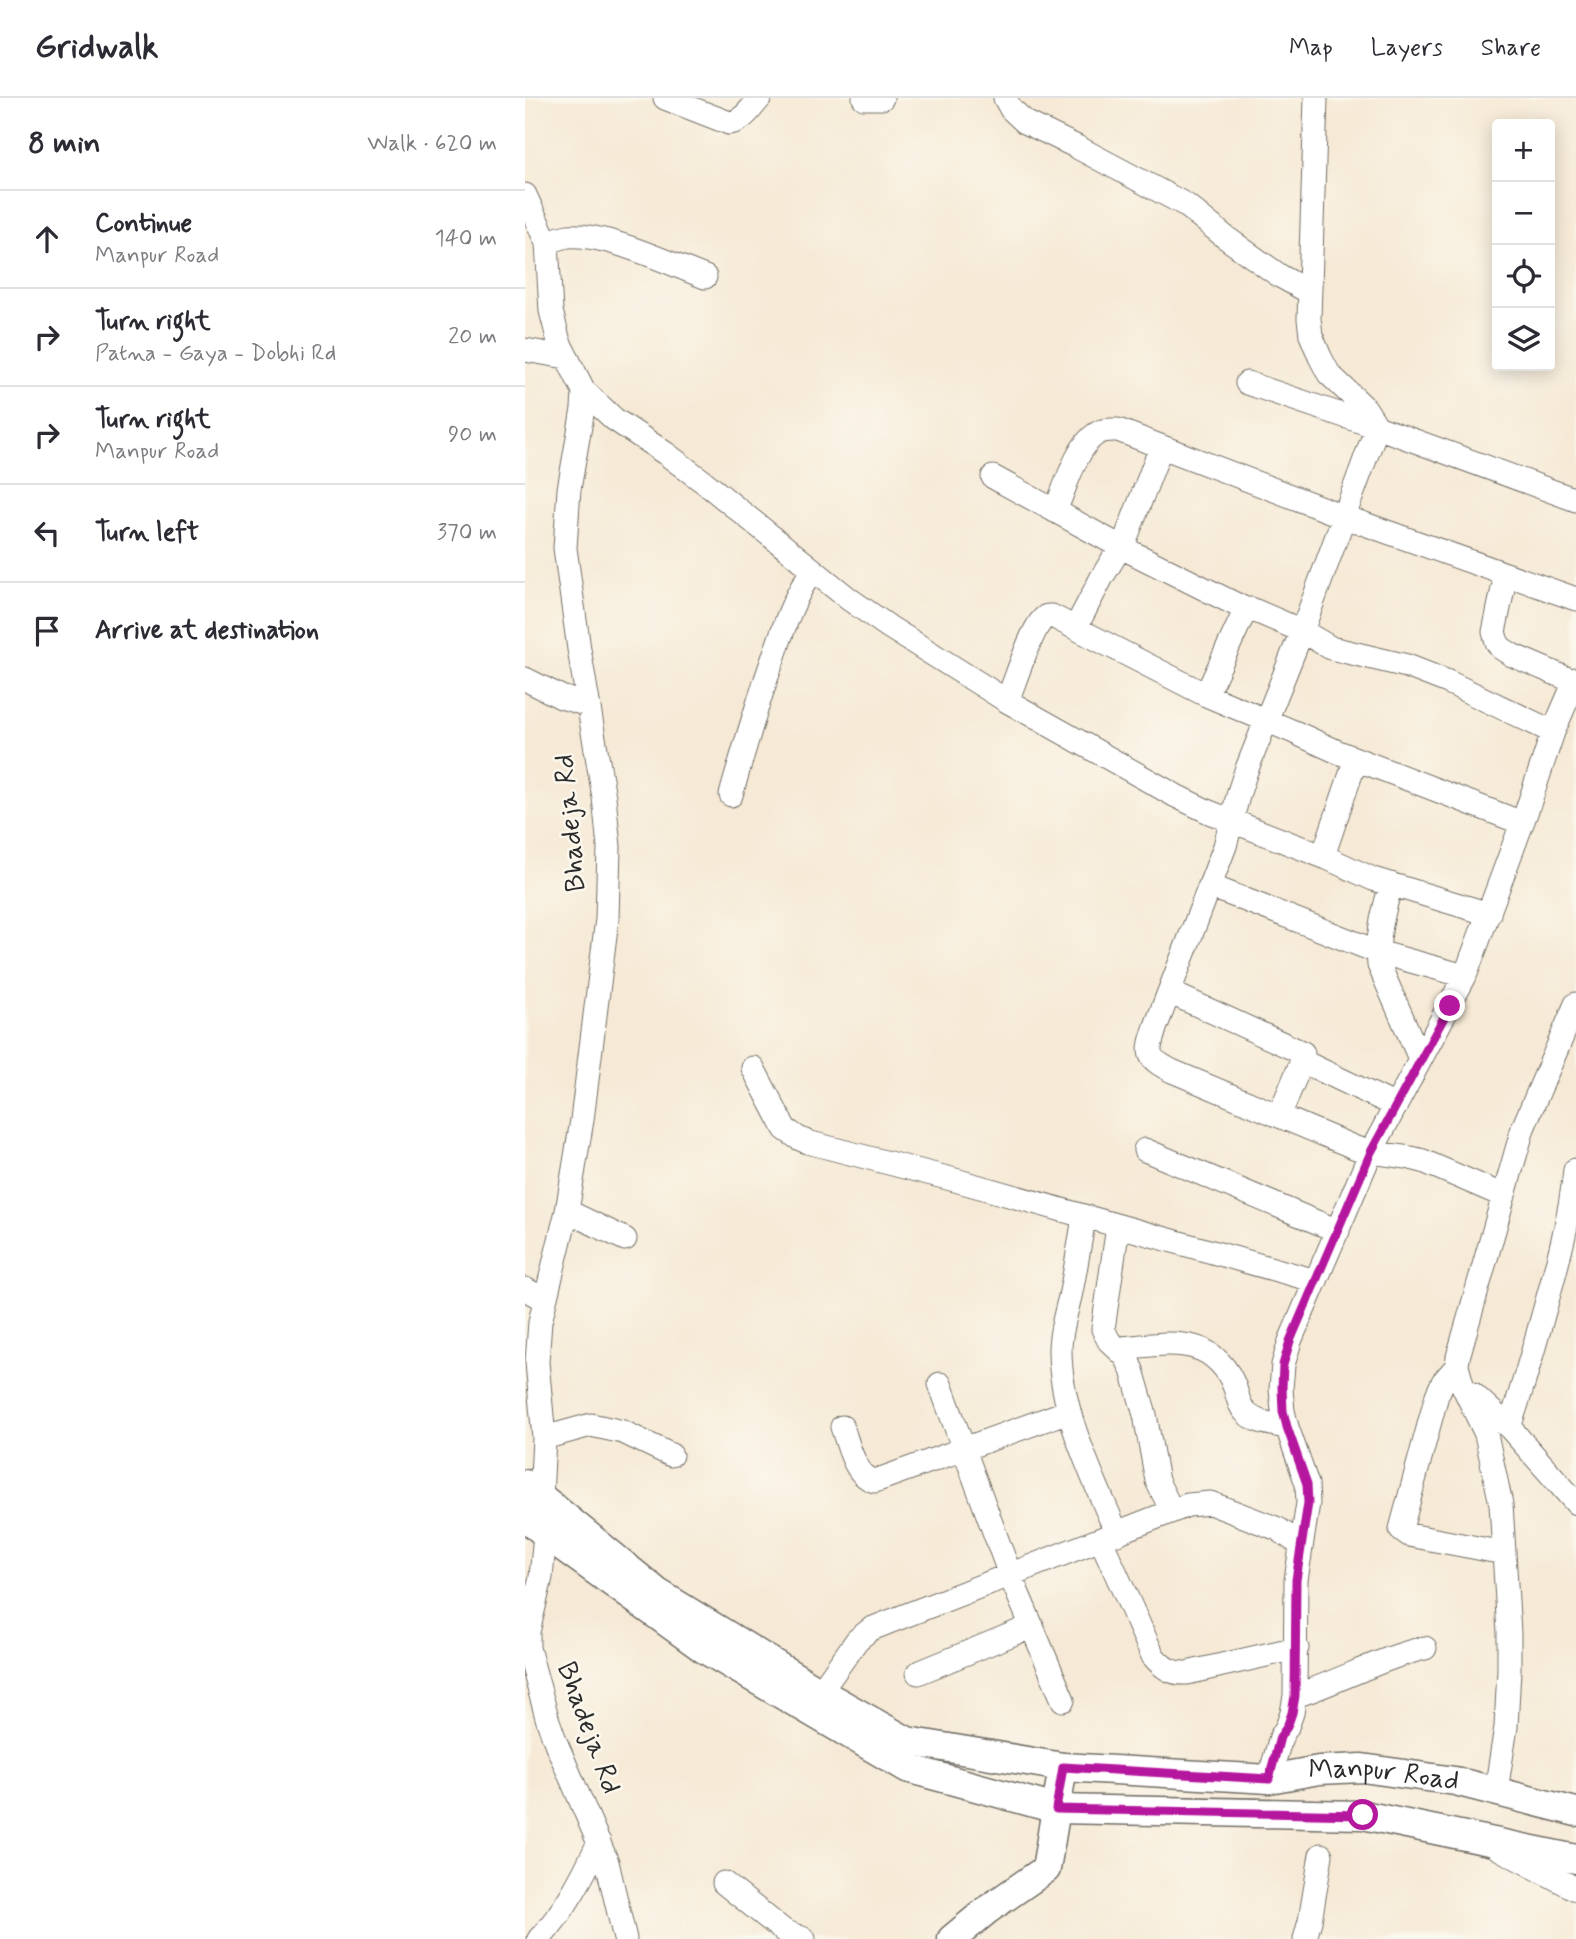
<!DOCTYPE html>
<html lang="en">
<head>
<meta charset="utf-8">
<style>
	body { margin:0; font-family:Mynerve,sans-serif; background:#f7f7f7; color:#2b2b33 }
	.controls { position:absolute; right:21px; top:21px; display:grid; overflow:hidden; border-radius:7px; box-shadow:0 4px 18px #0003 }
	.controls button { width:63px; height:63px; display:grid; place-items:center; padding:0; border:0; border-bottom:2px solid #e1e1e2; background:#fff; color:#2b2b33; font:35px sans-serif }
	.stop { position:absolute; width:21px; height:21px; margin:-16px; border:5px solid #b5179e; border-radius:50%; background:#fff }
	.stop.end { background:#b5179e; border-color:#fff; box-shadow:0 2px 7px #0008 }
	.list { margin:0; padding:0; list-style:none }
	h2 { display:flex; justify-content:space-between; align-items:center; height:91px; margin:0; padding:0 28px; font-size:30px }
	h2 small { font-size:23px; font-weight:400; color:#7c7c81 }
	.list li { display:grid; grid-template-columns:46px 1fr auto; gap:21px; align-items:center; box-sizing:border-box; height:98px; padding:0 28px; border-top:2px solid #e1e1e2 }
	.list b { display:block; font-size:26px; white-space:nowrap }
	.list p { margin:0; font-size:23px; white-space:nowrap; color:#7c7c81 }
	.list em { font-size:23px; font-style:normal; color:#7c7c81 }
	.icon { flex:none; width:38px; height:38px; fill:none; stroke:currentColor; stroke-width:2; stroke-linecap:round; stroke-linejoin:round }
	.map { position:relative; flex:none; width:1051px; height:1841px; overflow:hidden }
	header { display:flex; align-items:center; gap:42px; box-sizing:border-box; height:98px; padding:0 35px; background:#fff; border-bottom:2px solid #e1e1e2 }
	header strong { font-size:33px }
	nav { display:flex; gap:38px; margin-inline-start:auto; font-size:24px }
	main { display:flex }
	aside { flex:1; background:#fff }
	.map>svg:first-child { display:block }
	.lines { fill:none; stroke-linecap:round; stroke-linejoin:round }
	.minor-casing { stroke:#726e66; stroke-width:25 }
	.major-casing { stroke:#726e66; stroke-width:31 }
	.minor { stroke:#fff; stroke-width:23 }
	.major { stroke:#fff; stroke-width:28 }
	.route { stroke:#b5179e; stroke-width:9 }
	.labels { text-anchor:middle; dominant-baseline:central; stroke-width:5; stroke-linejoin:round; paint-order:stroke }
	.street-label { font-size:28px; fill:#2b2b2b; stroke:#fbf7ec }
</style>
</head>
<body>
<header>
<strong>Gridwalk</strong>
<nav><a>Map</a><a>Layers</a><a>Share</a></nav>
</header>
<main>
<aside>
<h2>8 min<small>Walk · 620 m</small></h2>
<ul class="list">
<li><svg class="icon" aria-label="ahead" viewBox="0 0 24 24"><path d="M12 20V5M6 11l6-6 6 6"/></svg><div><b>Continue</b><p>Manpur Road</p></div><em>140 m</em></li>
<li><svg class="icon" aria-label="right" viewBox="0 0 24 24"><path d="M7 20v-9h11M14 6l5 5-5 5"/></svg><div><b>Turn right</b><p>Patna - Gaya - Dobhi Rd</p></div><em>20 m</em></li>
<li><svg class="icon" aria-label="right" viewBox="0 0 24 24"><path d="M7 20v-9h11M14 6l5 5-5 5"/></svg><div><b>Turn right</b><p>Manpur Road</p></div><em>90 m</em></li>
<li><svg class="icon" aria-label="left" viewBox="0 0 24 24"><path d="M17 20v-9H6M10 6l-5 5 5 5"/></svg><div><b>Turn left</b></div><em>370 m</em></li>
<li><svg class="icon" aria-label="arrive" viewBox="0 0 24 24"><path d="M6 21V4h12l-3 4 3 4H6"/></svg><div><b>Arrive at destination</b></div></li>
</ul>
</aside>
<div class="map">
<svg width="1051" height="1841" viewBox="0 0 1051 1841">
	<rect width="100%" height="100%" fill="#fbf7ec"/>
	<filter id="ink" filterUnits="userSpaceOnUse"><feTurbulence type="fractalNoise" baseFrequency=".0143" numOctaves="2"/><feDisplacementMap in="SourceGraphic" scale="14" xChannelSelector="R" yChannelSelector="G"/><feConvolveMatrix kernelMatrix="1 2 1 2 8 2 1 2 1" color-interpolation-filters="sRGB"/></filter>
	<filter id="wash" filterUnits="userSpaceOnUse"><feTurbulence type="fractalNoise" baseFrequency=".00686" numOctaves="4" result="noise"/><feDisplacementMap in="SourceGraphic" scale="28" xChannelSelector="R" yChannelSelector="G"/><feGaussianBlur stdDeviation="1.57" result="paint"/><feColorMatrix in="noise" values="0 0 0 0 0 0 0 0 0 0 0 0 0 0 0 0 0 1.4 0 .05"/><feComposite in="paint" operator="in"/></filter>
	<g filter="url(#wash)">
		<rect width="100%" height="100%" fill="#f6e9d5"/>
	</g>
	<g filter="url(#ink)">
		<g class="lines">
			<g class="minor-casing">
				<path id="minor" d="M 140,0 L 204,25 C 218,24 226,10 235,0
					M 339,0 L 357,0
					M 480,0 L 486,11 L 500,24 L 552,49 L 661,107 L 700,139 L 755,178 L 784,194
					M 791,0 L 784,221 L 786,237 L 795,259 L 804,276 L 840,310 L 852,329 L 777,533 L 721,673 L 714,694 L 700,748 L 631,928 C 622,956 620,959 647,973 L 831,1050 L 846,1054 L 886,1060 L 898,1063 L 979,1098
					M 0,97 L 22,145 L 26,213 L 34,244 L 59,293 L 58,311 L 44,391 L 40,450 L 54,551 L 79,699 L 84,749 L 82,821 L 57,1022 L 42,1113 L 15,1224 L 12,1264 L 19,1340 L 16,1399
					M 22,145 C 29,142 36,139 43,138 C 81,135 143,165 180,179
					M 0,252 L 41,259
					M 722,285 L 852,329 L 1051,402
					M 59,293 L 89,321 L 140,355 L 179,384 L 324,501 L 364,529 L 482,603 L 651,698 L 684,714 L 802,760 L 848,781 L 964,816
					M 468,379 L 596,449 L 722,512
					M 530,413 C 540,391 551,349 571,336 C 578,331 586,332 593,332 L 820,419 L 1051,501
					M 981,476 L 969,534 L 972,544 L 976,550 L 987,557 L 1050,584
					M 551,529 L 577,479 L 601,440 L 636,349
					M 0,581 L 36,599 L 63,607
					M 681,597 L 719,515 L 722,512 L 726,511 L 777,533 L 806,550 L 882,568 L 923,584 L 1028,634
					M 482,603 C 490,584 505,535 517,522 C 522,517 521,518 527,518 L 681,597 L 769,634 L 813,654 L 997,725
					M 206,697 C 219,651 232,606 248,561 C 259,529 268,499 288,472
					M 798,758 L 831,661
					M 866,786 C 859,812 851,839 854,867 L 895,961
					M 685,788 L 853,854 L 940,878
					M 644,894 L 778,955 L 777,963 L 754,1018
					M 777,963 L 871,1008
					M 228,970 L 260,1031 L 273,1040 L 282,1044 L 430,1082 L 791,1183
					M 620,1052 L 813,1133
					M 42,1113 L 100,1141
					M 559,1119 C 555,1144 551,1169 546,1194 C 542,1213 535,1232 535,1252 C 535,1314 568,1378 592,1436
					M 593,1128 L 578,1231 L 584,1243 L 601,1259 L 607,1272 L 620,1317 L 632,1383 L 647,1413
					M 0,1191 L 20,1202
					M 593,1250 C 617,1249 645,1242 669,1249 C 689,1254 704,1272 710,1290 C 713,1299 714,1308 721,1315 C 731,1325 748,1326 762,1329
					M 932,1268 L 918,1284 L 912,1297 L 876,1431 L 884,1437 L 979,1455
					M 415,1286 L 485,1477 L 538,1602
					M 948,1296 L 984,1329 L 1051,1405
					M 317,1329 C 324,1347 329,1378 350,1383 L 544,1313
					M 984,1329 C 998,1290 1009,1250 1020,1210 C 1033,1164 1045,1119 1050,1072
					M 19,1340 L 66,1327 L 98,1334 L 146,1357
					M 20,1436 L 16,1479 L 3,1534 L 3,1550 L 23,1623 L 31,1645 L 82,1764 L 100,1841
					M 576,1442 L 628,1558 C 638,1570 647,1576 662,1575 L 772,1550
					M 393,1575 L 507,1528
					M 295,1594 L 332,1542 L 346,1531 L 663,1407 L 685,1405 L 753,1431 L 776,1447
					M 770,1598 C 814,1584 855,1560 900,1550
					M 744,1681 L 756,1639 L 762,1629 L 767,1615 L 770,1598 L 771,1482 L 783,1405 L 782,1386 L 762,1329 L 758,1313 L 756,1291 L 758,1267 L 765,1243 L 846,1054 L 940,878 L 1002,712 L 1028,634 L 1051,581
					M 971,1693 L 981,1629 L 984,1572 L 984,1535 L 976,1406 L 961,1336 L 937,1286 L 932,1268 L 933,1259 L 998,1030 L 1051,906
					M 973,1750 L 1051,1791
					M 199,1785 L 259,1833 L 279,1841
					M 14,1841 C 40,1813 58,1778 74,1744
					M 780,1841 L 785,1823 L 796,1757"/>
			</g>
			<g class="major-casing">
				<g id="major">
					<path id="s1" d="M 0,1386 L 133,1495 L 295,1594 L 382,1643 L 538,1669 L 744,1681 L 794,1672 L 837,1670 L 930,1683 L 1051,1714"/>
					<path d="M 0,1418 L 24,1439 L 179,1551 L 382,1670 L 531,1711 L 838,1717 L 1051,1761"/>
					<path d="M 427,1841 L 462,1812 L 521,1771 L 538,1669"/>
				</g>
			</g>
			<use href="#minor" class="minor"/>
			<use href="#major" class="major"/>
		</g>
	</g>
	<g class="lines" filter="url(#ink)">
		<path class="route" d="M 838,1717 L 531,1711 L 538,1669 L 744,1681 L 755,1639 L 762,1629 L 767,1615 L 770,1598 L 771,1482 L 783,1405 L 782,1386 L 762,1329 L 758,1313 L 757,1290 L 758,1267 L 765,1243 L 846,1054 L 925,908"/>
	</g>
	<g class="labels">
		<g class="street-label">
			<text transform="translate(46 725) rotate(-95)">Bhadeja Rd</text>
			<text transform="translate(63 1630) rotate(70)">Bhadeja Rd</text>
			<text stroke="none"><textPath href="#s1" startOffset="942">Manpur Road</textPath></text>
		</g>
	</g>
</svg>
<div class="controls">
<button>+</button>
<button>−</button>
<button><svg class="icon" aria-label="locate" viewBox="0 0 24 24"><circle cx="12" cy="12" r="6"/><path d="M12 2v4M12 18v4M2 12h4M18 12h4"/></svg></button>
<button><svg class="icon" aria-label="layers" viewBox="0 0 24 24"><path d="M12 4l9 5-9 5-9-5zM3 14l9 5 9-5"/></svg></button>
</div>
<div class="stop" style="left:838px;top:1717px"></div>
<div class="stop end" style="left:925px;top:908px"></div>
</div>
</main>
</body>
</html>
